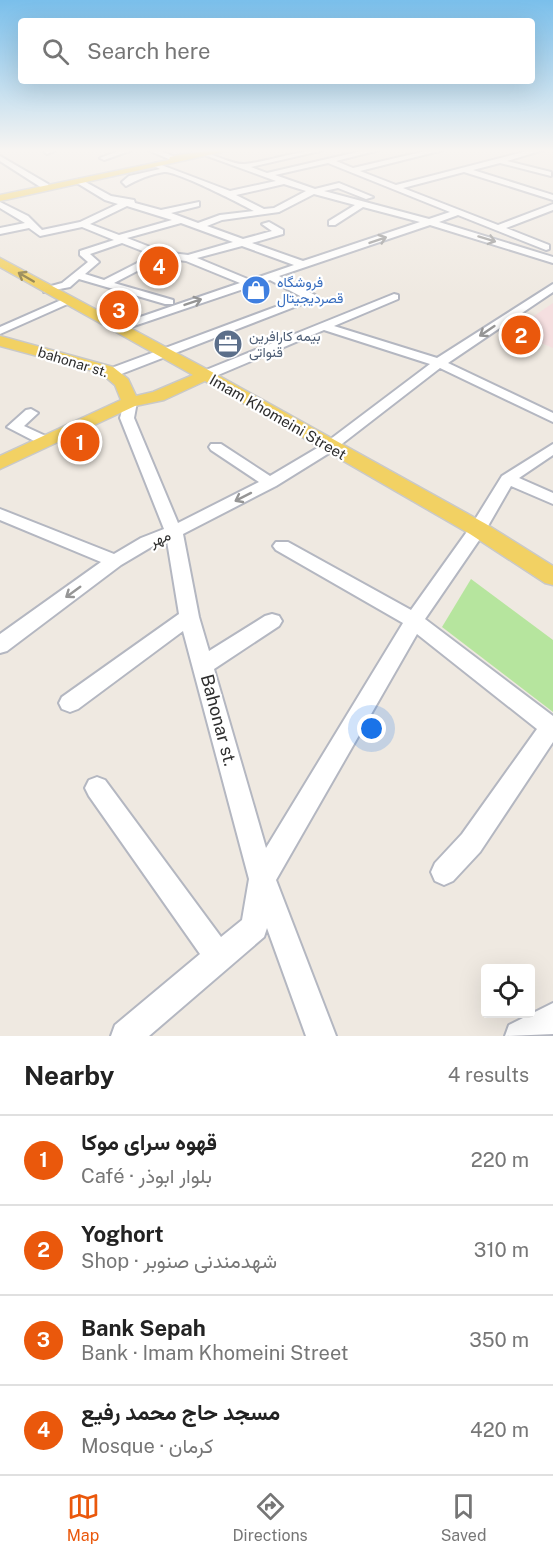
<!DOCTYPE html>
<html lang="en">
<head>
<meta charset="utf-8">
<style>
	body { margin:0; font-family:"Public Sans",Vazirmatn,sans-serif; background:#f6f6f6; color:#222 }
	.controls { position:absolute; right:18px; bottom:18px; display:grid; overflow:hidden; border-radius:6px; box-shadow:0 6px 24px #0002 }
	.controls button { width:54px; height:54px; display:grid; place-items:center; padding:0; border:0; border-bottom:2px solid #e0e0e0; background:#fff; color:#222; font:30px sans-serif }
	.you { position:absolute; left:372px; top:729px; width:21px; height:21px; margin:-15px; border:4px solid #fff; border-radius:50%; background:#1a73e8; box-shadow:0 0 0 9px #1a73e833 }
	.badge { display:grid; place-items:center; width:39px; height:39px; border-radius:50%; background:#ea580c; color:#fff; font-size:20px; font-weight:700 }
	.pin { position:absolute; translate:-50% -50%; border:3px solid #fff; box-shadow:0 2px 6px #0006 }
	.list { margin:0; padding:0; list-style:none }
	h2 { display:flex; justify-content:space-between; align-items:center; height:78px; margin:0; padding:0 24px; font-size:26px }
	h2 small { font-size:20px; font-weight:400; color:#767676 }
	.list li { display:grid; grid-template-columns:39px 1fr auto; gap:18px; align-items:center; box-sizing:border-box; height:90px; padding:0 24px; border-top:2px solid #e0e0e0 }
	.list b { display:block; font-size:22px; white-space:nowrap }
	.list p { margin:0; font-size:20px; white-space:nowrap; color:#767676 }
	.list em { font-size:20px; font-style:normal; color:#767676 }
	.icon { flex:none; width:33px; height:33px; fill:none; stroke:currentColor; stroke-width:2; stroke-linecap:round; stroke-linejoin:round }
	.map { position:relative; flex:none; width:553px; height:1036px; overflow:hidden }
	.search { position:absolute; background:#fff; box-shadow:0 6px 24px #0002; left:18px; right:18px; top:18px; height:66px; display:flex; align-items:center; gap:15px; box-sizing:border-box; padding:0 21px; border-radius:6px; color:#767676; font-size:22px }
	.sheet { height:438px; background:#fff }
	nav { display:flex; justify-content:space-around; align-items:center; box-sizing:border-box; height:84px; border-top:2px solid #e0e0e0; background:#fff; font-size:16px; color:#767676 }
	nav a { display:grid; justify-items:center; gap:3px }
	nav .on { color:#ea580c }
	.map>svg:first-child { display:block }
	.medical { fill:#f5dfe0 }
	.green { fill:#b6e59e }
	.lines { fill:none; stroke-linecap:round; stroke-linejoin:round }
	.minor-casing { stroke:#b4b7c1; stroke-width:4 }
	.major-casing { stroke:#c9c9c9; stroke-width:3 }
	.minor { fill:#fff; fill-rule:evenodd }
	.major { fill:#f2d163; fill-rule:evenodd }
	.oneway { stroke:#969696 }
	.oneway2 { stroke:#908048 }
	.labels { text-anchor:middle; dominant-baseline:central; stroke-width:4.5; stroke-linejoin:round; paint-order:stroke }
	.far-shop-label { font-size:14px; fill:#366cbe; stroke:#fff; text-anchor:start }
	.far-service-label { font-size:14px; fill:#4e5e75; stroke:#fff; text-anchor:start }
	.far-street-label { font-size:14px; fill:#2e2e2e; stroke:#fff }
	.street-label { font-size:15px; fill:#2e2e2e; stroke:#fff }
	.near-street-label { font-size:18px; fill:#2e2e2e; stroke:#fff }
</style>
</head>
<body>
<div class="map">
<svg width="553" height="1036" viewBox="0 0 553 1036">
	<rect width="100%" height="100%" fill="#efe9e1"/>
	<path class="medical" d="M 553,303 L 553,348 L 512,331 Z"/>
	<path class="green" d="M 471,579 L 553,640 L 553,712 L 442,627 Z"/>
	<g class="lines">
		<g class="minor-casing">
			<path id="minor" d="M 45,150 L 56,150 L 47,154 L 44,152 Z
				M 121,150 L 132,150 L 104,160 L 100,158 Z
				M 148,150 L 158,150 L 178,158 L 171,160 Z
				M 191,150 C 209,150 229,165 245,164 C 272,161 297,150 324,150 L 251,167 L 267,173 L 366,150 L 379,150 L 336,161 L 353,168 L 430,150 L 443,150 L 360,171 L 396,185 L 531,150 L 543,150 L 507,161 L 551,172 L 551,176 L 500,163 L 473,170 L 553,195 L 553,200 L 464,172 L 403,188 L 498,225 L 553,204 L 553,210 L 506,228 L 549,245 L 549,249 L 546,250 L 458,215 L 439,222 L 553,257 L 553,263 L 430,225 L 279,276 L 315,295 L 315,299 L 116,376 L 106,376 L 105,373 L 106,370 L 302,297 L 270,280 L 122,330 L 114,330 L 114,326 L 240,283 L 186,261 L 162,258 L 114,283 L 173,300 L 173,304 L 165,304 L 79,279 L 70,287 L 44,292 L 44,288 L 62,283 L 88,262 L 80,255 L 80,251 L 114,240 L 82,227 L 40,236 L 29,228 L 0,234 L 0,228 L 25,223 L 0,208 L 0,202 L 28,216 L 42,230 L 80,222 L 118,204 L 105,200 L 77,183 L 76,181 L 80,179 L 111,196 L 134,200 L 135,203 L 161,210 L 199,202 L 199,206 L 171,213 L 198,223 L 220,215 L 254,211 C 239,203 177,171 164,172 C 150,174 137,180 126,186 L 122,182 L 129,176 L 160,169 L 152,165 L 156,163 L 230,191 L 276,181 ZM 328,163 L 450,212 L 429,219 L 324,191 L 338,188 L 366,199 L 373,197 L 339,183 L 315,189 L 275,175 ZM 284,184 L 306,191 L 274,208 L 264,209 L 236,195 ZM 314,194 L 355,205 L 329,221 L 329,225 L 335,225 L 363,207 L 420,222 L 303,261 L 252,243 L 283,234 L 283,230 L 269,222 L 262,224 L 272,231 L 243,239 L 207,226 L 222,220 L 279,212 ZM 127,206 L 172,220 L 119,235 L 90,224 ZM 181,223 L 233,242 L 188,255 L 163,252 L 127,238 ZM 122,243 L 153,255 L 104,280 L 85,274 L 99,262 L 90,254 ZM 242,246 L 294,265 L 250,280 L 197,258 Z
				M 0,156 L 48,184 L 49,186 L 42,188 L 0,161 Z
				M 553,284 L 553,292 L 448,363 L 553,413 L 553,422 L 440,368 L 334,450 L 276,486 L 183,534 L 199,617 L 209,651 L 265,616 L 272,614 L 279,616 L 282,621 L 279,626 L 214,669 L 266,848 L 403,623 L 276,550 L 273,546 L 276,542 L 288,542 L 411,610 L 471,526 L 502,476 L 553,444 L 553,455 L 519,478 L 553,493 L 553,504 L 511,486 L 484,533 L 425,619 L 553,716 L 553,742 L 480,852 L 453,881 L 444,885 L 435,881 L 431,872 L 435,863 L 462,834 L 537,729 L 417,634 L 276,880 L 336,1036 L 306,1036 L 267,928 L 264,937 L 149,1036 L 111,1036 L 115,1025 L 200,954 L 89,796 L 85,788 L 89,780 L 97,777 L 105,780 L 221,937 L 242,920 L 249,879 L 183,631 L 78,709 L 70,712 L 62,709 L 59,703 L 62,697 L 179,614 L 167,541 L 153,546 L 121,565 L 7,651 L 0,653 L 0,634 L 101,562 L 0,520 L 0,509 L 114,554 L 141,538 L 164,529 L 120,418 L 125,399 L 130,398 L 137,402 L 134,418 L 178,523 L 259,482 L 211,450 L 209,447 L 211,444 L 221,444 L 270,476 L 324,444 L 430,364 L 324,330 L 211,378 L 201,378 L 200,375 L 201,372 L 394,294 L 398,295 L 398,299 L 334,326 L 437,358 Z
				M 68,297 L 73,300 L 72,302 L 0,334 L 0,327 Z
				M 31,409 L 38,413 L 24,426 L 50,438 L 52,441 L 50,444 L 40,444 L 7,427 L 26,410 Z
				M 553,1003 L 553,1034 L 505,1036 L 509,1025 Z"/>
		</g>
		<g class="major-casing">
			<path id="major" d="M 213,150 L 231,150 L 0,201 L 0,195 L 169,160 L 170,157 C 185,153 199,153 213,150 Z
				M 0,258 L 212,372 L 486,524 L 553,566 L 553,585 L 545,583 L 470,534 L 205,381 L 164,400 L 135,406 L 0,469 L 0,456 L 121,400 L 115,385 L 101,373 L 0,346 L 0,336 L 113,367 L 128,379 L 136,396 L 153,392 L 193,375 L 0,267 Z"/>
		</g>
		<use href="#minor" class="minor"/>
		<use href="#major" class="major"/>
	</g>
	<defs><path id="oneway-shaft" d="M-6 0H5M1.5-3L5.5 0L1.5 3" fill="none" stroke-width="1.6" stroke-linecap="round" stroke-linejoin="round" transform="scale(1.5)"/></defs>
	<g class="oneway">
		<use href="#oneway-shaft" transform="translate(487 239) rotate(17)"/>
		<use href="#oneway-shaft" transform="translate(378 240) rotate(-19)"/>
		<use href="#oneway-shaft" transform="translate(193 302) rotate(-19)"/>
		<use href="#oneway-shaft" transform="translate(487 331) rotate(146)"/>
		<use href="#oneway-shaft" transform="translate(243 497) rotate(153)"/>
		<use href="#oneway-shaft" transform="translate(73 592) rotate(144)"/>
	</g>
	<use class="oneway2" href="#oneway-shaft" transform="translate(26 277) rotate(-150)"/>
	<linearGradient id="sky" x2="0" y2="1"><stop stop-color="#7abfeb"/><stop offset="0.51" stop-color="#f8f5f2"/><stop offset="1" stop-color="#f8f5f2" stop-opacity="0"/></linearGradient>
	<rect width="553" height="295" fill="url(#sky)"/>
	<defs>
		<g id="shop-disc" transform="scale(1.5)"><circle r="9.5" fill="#3f7fe0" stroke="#fff"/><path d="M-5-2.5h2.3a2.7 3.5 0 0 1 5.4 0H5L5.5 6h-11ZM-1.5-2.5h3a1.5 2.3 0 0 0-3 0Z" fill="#fff"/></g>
		<g id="office-disc" transform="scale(1.5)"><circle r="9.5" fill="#5c6f8a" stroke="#fff"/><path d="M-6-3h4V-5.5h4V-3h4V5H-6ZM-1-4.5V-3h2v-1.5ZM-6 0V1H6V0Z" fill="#fff"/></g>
	</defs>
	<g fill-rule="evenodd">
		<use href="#shop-disc" x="256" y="290"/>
		<use href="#office-disc" x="228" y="344"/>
	</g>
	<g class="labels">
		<g class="far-shop-label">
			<text x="277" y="282">فروشگاه<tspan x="277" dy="16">قصردیجیتال</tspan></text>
		</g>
		<g class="far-service-label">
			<text x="249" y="336">بیمه کارافرین<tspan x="249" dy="16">قنواتی</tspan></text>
		</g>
		<g class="far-street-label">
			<text transform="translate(73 362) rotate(17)">bahonar st.</text>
		</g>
		<g class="street-label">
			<text transform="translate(278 417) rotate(30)">Imam Khomeini Street</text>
			<text transform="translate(160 538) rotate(-23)">مهر</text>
		</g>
		<g class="near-street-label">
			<text transform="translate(219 720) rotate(75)">Bahonar st.</text>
		</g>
	</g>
</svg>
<div class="controls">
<button><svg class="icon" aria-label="locate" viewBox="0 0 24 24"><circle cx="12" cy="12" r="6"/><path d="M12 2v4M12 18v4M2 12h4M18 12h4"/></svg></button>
</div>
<div class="you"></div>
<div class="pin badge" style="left:80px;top:442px">1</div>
<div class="pin badge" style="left:521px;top:335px">2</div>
<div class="pin badge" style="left:119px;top:310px">3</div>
<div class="pin badge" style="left:159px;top:266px">4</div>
<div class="search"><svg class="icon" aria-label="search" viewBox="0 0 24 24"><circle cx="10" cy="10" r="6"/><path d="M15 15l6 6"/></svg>Search here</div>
</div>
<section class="sheet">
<h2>Nearby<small>4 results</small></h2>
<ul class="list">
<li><span class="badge">1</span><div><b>قهوه سرای موکا</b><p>Café · بلوار ابوذر</p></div><em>220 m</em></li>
<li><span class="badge">2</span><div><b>Yoghort</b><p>Shop · شهدمندنی صنوبر</p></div><em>310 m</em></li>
<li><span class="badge">3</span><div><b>Bank Sepah</b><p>Bank · Imam Khomeini Street</p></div><em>350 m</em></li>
<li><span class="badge">4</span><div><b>مسجد حاج محمد رفیع</b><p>Mosque · کرمان</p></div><em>420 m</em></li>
</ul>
</section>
<nav>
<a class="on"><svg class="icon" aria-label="map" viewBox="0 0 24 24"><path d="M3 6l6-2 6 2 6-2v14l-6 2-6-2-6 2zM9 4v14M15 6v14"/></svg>Map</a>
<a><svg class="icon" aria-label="directions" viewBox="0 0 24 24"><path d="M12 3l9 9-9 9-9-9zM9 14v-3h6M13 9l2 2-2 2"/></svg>Directions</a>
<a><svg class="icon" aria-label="saved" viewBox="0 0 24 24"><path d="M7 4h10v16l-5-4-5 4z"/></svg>Saved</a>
</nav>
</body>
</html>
